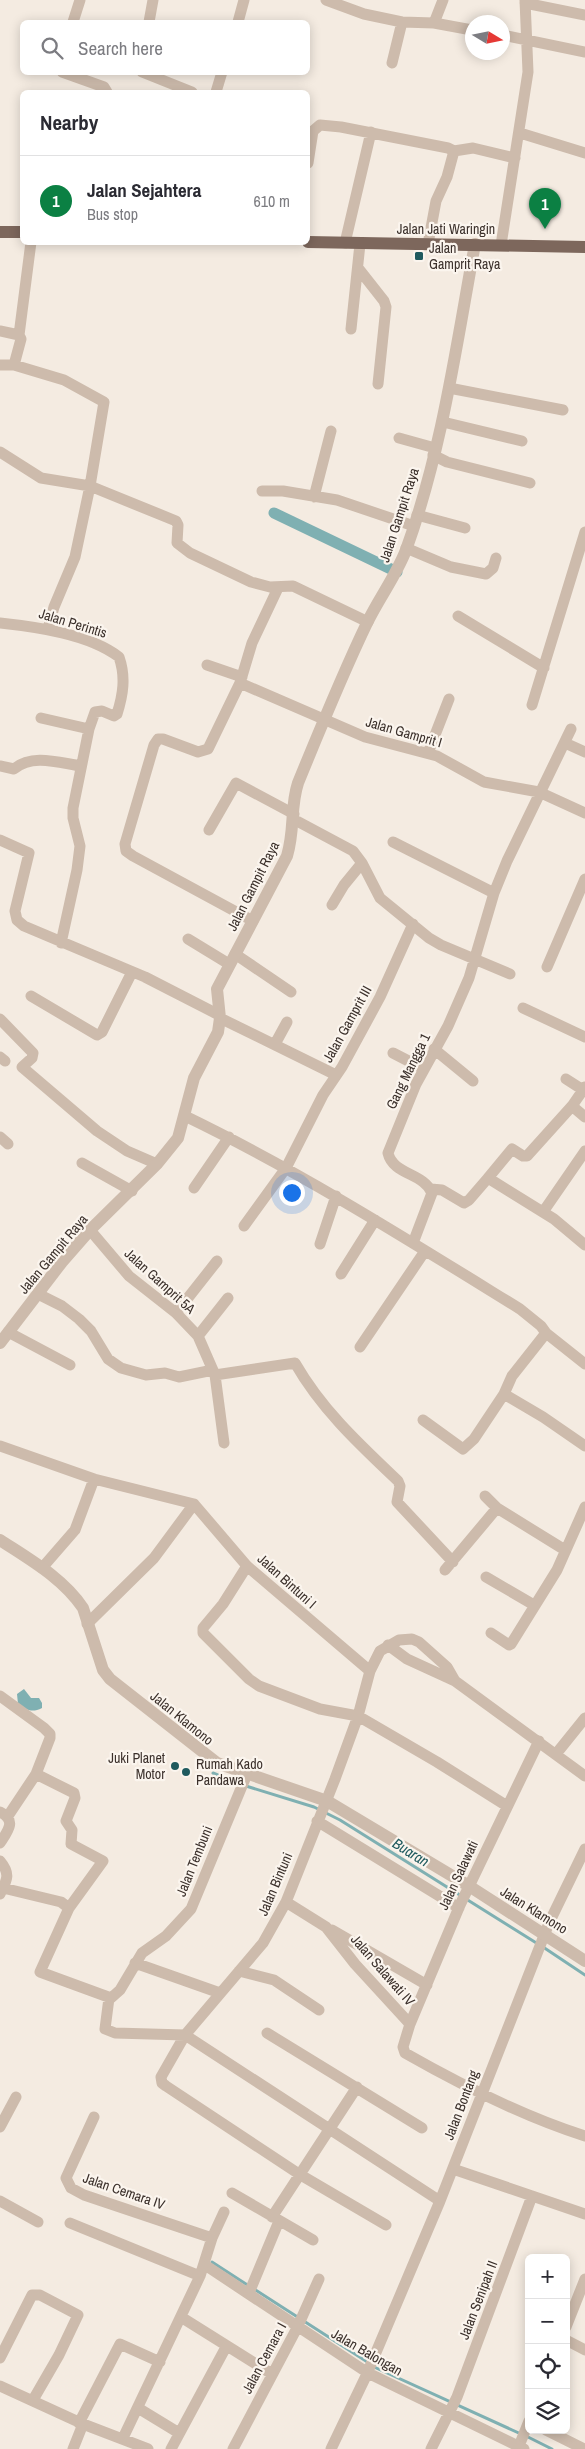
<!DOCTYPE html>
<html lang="en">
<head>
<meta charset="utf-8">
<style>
	body { margin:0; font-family:"Archivo Narrow",sans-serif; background:#f7f7f7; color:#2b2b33 }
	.controls { position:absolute; right:15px; bottom:15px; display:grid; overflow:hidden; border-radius:8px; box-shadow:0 2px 12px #0003 }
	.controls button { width:45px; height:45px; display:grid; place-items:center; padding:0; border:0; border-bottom:1px solid #e1e1e2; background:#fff; color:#2b2b33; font:25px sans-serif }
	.compass { position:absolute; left:465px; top:15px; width:45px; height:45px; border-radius:50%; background:#fff; box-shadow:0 2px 12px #0003; rotate:100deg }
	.you { position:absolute; left:291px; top:1192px; width:18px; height:18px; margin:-12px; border:4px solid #fff; border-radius:50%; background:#1a73e8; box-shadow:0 0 0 8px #1a73e833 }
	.badge { display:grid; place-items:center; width:32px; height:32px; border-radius:50%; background:#0b8043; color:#fff; font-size:16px; font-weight:700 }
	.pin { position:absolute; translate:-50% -41px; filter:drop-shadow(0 1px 2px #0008) }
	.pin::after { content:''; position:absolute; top:26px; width:18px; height:15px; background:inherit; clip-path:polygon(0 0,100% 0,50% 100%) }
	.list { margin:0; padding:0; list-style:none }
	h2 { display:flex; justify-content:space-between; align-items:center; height:65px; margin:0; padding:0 20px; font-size:21px }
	h2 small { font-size:16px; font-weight:400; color:#7c7c81 }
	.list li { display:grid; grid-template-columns:32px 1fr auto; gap:15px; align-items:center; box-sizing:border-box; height:90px; padding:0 20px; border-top:1px solid #e1e1e2 }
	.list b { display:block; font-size:19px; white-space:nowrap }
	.list p { margin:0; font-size:16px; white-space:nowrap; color:#7c7c81 }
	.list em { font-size:16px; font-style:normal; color:#7c7c81 }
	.icon { flex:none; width:28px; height:28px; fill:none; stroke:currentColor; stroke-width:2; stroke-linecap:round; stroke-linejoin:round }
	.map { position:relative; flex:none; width:585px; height:2449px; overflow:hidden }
	.search { position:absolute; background:#fff; box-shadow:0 2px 12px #0003; left:20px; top:20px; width:290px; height:55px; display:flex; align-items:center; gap:12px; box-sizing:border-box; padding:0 18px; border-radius:8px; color:#7c7c81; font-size:19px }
	.panel { position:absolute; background:#fff; box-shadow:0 2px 12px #0003; left:20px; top:90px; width:290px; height:155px; border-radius:8px }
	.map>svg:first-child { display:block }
	.water { fill:#7fb0b2 }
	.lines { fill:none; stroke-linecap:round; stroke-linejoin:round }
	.stream { stroke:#7fb0b2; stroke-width:3 }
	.canal { stroke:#7fb0b2; stroke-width:11 }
	.minor { stroke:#cdbbac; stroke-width:11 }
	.tertiary { stroke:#cdbbac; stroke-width:12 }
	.primary { stroke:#7d675c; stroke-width:12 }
	.poi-dot { fill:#1f5a5e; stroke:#fbf5ee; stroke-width:2 }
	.labels { text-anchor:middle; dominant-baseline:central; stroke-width:4.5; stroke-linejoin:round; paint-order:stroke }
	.street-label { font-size:14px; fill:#3b302b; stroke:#fbf5ee }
	.poi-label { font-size:14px; fill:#3b302b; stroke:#fbf5ee; text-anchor:start }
	.water-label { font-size:15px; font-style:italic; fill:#1f5a5e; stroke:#fbf5ee }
</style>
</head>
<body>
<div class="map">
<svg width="585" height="2449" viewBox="0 0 585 2449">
	<rect width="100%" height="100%" fill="#f4ebe1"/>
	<path class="water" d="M 24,1689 L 31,1698 L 39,1698 L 42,1703 L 42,1708 C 32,1713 26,1710 18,1704 L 17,1694 Z"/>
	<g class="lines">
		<path class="stream" d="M 213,1773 L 240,1784
			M 246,1786 L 314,1807 L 340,1820 L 538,1944
			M 543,1947 L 585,1975
			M 212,2262 L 249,2286
			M 254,2289 L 369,2363
			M 374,2367 L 521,2434
			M 526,2436 L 552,2449"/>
		<path class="canal" d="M 274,513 L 397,572"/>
		<path class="minor" d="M 326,0 L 364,14 L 402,22 L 434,23 L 472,30
			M 525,3 L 585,15
			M 73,22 L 80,0
			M 149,22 L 153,0
			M 238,22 L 244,0
			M 434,23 L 443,0
			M 502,35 L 585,52
			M 392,63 L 402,22
			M 62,72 L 104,87 L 107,92
			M 142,72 L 192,92
			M 216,92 L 222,72
			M 520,133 L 585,153
			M 308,163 L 313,131 L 320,125 L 341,127 L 448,148 L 454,151 L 473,148 L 515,158
			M 345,243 L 371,132
			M 428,244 L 436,201 L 447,177 L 454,151
			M 501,245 L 528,72 L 525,0
			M 358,268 L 384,301 L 386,307 L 378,384
			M 351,329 L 360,244
			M 0,331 L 19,335 L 31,242
			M 19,335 L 21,339 L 14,365 L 64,380 L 104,402 L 90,486 L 176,521 L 178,525 L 177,543 L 190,553 L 251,582 L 270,587 L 293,586 L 368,622
			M 0,365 L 14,365
			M 449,388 L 563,410
			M 443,422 L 522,441
			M 399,438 L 435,448
			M 0,452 L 41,478 L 90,486 L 75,557 L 54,607 L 48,629
			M 433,455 L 447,462 L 530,483
			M 262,491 L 283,491 L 337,500 L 414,526
			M 314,497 L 331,431
			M 417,515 L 465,528
			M 406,548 L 451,567 L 486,574 L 493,568 L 496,558
			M 458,616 L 544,668
			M 0,623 C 37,627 89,634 119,657 C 126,677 123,695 117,714 L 114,716 L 102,711 L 95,712 L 89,729 L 73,808 L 73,818 L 80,846 L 77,870 L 61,943
			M 207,665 L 242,677
			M 240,683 L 365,737 L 437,756 L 484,782 L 539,792 L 585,813
			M 532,705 L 585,532
			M 41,718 L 89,729
			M 565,743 L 585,752
			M 428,753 L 449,699
			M 0,766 L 14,769 C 32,753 60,763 81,766
			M 295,820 L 353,851 L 362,863 L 380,898 L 429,938 L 441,945 L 510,974
			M 209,830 L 236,783 L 294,814
			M 0,840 L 29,853 L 15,911 L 17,920 L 24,926 L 145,977 L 219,1015
			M 393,842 L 494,893
			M 332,905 L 344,885 L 362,863
			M 253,921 L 133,856 L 126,851 L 125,844 L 154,745 L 158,739 L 163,739 L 198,752 L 208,749 L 240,683 L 252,643 L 278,588
			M 188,939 L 229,964
			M 235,954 L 291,992
			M 547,967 L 585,879
			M 31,996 L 97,1035 L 102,1032 L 132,972
			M 523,1008 L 585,1037
			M 220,1018 L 336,1075
			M 0,1019 L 33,1053 L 32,1058 L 22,1067 L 97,1131 L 127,1151 L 157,1164
			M 275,1044 L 287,1022
			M 434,1049 L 473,1081
			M 393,1053 L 424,1069
			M 0,1057 L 5,1061
			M 566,1079 L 583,1090 L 585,1087
			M 572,1106 L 585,1117
			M 185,1116 C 301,1172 410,1241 520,1309 L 541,1326 L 546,1333 L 512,1376 L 504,1394 L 543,1417 L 585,1446
			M 0,1137 L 8,1144
			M 82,1163 L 132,1191
			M 488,1178 L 512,1149 L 523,1156 L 527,1156 L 572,1106 L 583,1090
			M 194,1188 L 229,1137
			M 431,1189 L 442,1190 L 464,1203 L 469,1200 L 488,1178 L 554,1219 L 585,1245
			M 543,1212 L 585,1151
			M 244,1226 L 286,1168 L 323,1095 L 342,1067 L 380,997 L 413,924
			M 90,1230 L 129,1276 L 176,1313 L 198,1336 L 215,1375 L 224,1443
			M 413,1243 L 432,1193 C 424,1173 393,1175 388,1153 L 416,1084 L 448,1026 L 469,978 L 494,893 L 507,861 L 571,729
			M 320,1244 L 336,1196
			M 341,1274 L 375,1220
			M 38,1294 L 62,1306 L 79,1319 L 91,1331 L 108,1359 L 121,1368 L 146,1375 L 165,1373 L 179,1377 L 213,1370
			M 176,1313 L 217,1261
			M 8,1332 L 70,1365
			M 546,1333 L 585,1364
			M 198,1336 L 228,1298
			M 360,1347 L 425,1251
			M 215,1375 L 295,1363 C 322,1410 359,1444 398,1481 L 400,1486 L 397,1502 L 453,1562
			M 423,1420 L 463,1449 L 474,1439 L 504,1394
			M 0,1446 L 94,1479 L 194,1504
			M 485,1496 L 497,1508
			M 194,1504 L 247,1566 L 370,1671
			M 247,1566 L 223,1604 L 203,1628 L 203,1633 L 249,1679 L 259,1686 L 320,1709 L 358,1716 L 437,1762 L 507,1806
			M 42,1568 L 75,1530 L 94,1479
			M 445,1570 L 497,1508 L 565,1550
			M 486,1577 L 534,1605
			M 87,1624 L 154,1558 L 194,1504
			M 491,1633 L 509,1645 L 511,1644 L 557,1570 L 585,1507
			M 388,1645 L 407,1659 L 455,1681
			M 0,1696 L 44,1728 L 50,1734 L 50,1738 L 36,1774 L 8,1816
			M 556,1754 L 585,1718
			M 36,1774 L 74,1793 L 75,1798 L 66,1821 L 72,1830 L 71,1844 L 103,1861 L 69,1908 L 40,1972 L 111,1998 L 120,1990 L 142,1953 L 166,1936 L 191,1909 L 247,1774
			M 0,1812 C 17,1820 8,1831 0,1843
			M 317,1821 L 459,1908
			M 0,1861 C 11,1874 7,1880 0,1894
			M 3,1888 L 61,1902 L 69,1908
			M 286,1902 L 326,1927 L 355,1964 L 410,2024 L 403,2047 L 405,2053 C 463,2086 522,2116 585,2136
			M 332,1930 L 427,1985
			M 135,1963 L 220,1993
			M 239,1971 L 274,1980 L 319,2010
			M 109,1998 L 105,2029 L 115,2033 L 185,2035 L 440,2201
			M 410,2024 L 460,1905 L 539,1741
			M 267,2033 L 422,2128
			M 94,2117 L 66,2178 L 71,2188 L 84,2195 L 212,2238
			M 0,2127 L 16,2097
			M 453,2169 L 585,2214
			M 232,2193 L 313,2240
			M 0,2201 L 38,2222
			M 272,2217 L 357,2087
			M 70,2223 L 200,2276
			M 386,2225 L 299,2174 L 166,2086 L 162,2083 L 161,2077 L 185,2035 L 263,1943 L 286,1902 L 335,1779 L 358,1716 L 370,1671 L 380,1651 L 399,1640 L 412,1639 L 419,1642 L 447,1667 L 455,1681 L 585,1776
			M 205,2265 L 368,2373 L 524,2449
			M 249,2293 L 279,2221
			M 181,2317 L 272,2374
			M 566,2327 L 585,2279
			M 566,2340 L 585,2350
			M 0,2358 L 32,2295 L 40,2295 L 78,2315 L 59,2355 L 33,2400
			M 0,2386 L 83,2424 L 148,2449
			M 138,2408 L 179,2433
			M 79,2423 L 120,2344 L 160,2362
			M 546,2430 L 584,2449
			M 123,2438 L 200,2276 L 212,2238 L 224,2212
			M 519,2446 L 529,2421
			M 73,2449 L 83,2424
			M 171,2449 L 226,2347
			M 233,2449 L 298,2326 L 319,2279
			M 331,2449 L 366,2376 L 440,2201 L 549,1923 L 585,1849
			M 431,2449 L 457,2397 L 532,2196"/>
		<path class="tertiary" d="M 0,1343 L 62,1262 L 90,1230 L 157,1164 L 178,1138 L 194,1078 L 218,1032 L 220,1018 L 217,989 L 287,856 C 295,830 290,807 298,783 C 320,729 342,675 367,623 C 379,598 396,576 406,550 C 442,451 456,347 475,244
			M 0,1540 C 29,1559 63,1578 83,1608 L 103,1670 L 110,1679 L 217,1763 L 327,1801 L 469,1886 L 585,1961"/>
		<path class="primary" d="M 0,232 L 22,232
			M 308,242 L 585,247"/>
	</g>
	<g class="poi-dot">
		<rect x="414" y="251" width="10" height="10" rx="2.5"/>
		<circle cx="175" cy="1766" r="5"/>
		<circle cx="186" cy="1772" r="5"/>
	</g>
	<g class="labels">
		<g class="street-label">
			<text x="446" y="229">Jalan Jati Waringin</text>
			<text transform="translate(399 515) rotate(-72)">Jalan Gampit Raya</text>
			<text transform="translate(73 623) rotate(17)">Jalan Perintis</text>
			<text transform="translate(404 732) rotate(16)">Jalan Gamprit I</text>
			<text transform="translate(253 886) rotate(-63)">Jalan Gampit Raya</text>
			<text transform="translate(347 1024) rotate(-61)">Jalan Gamprit III</text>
			<text transform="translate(408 1071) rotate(-64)">Gang Mangga 1</text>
			<text transform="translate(53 1254) rotate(-50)">Jalan Gampit Raya</text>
			<text transform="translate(160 1281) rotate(42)">Jalan Gamprit 5A</text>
			<text transform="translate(287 1581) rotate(42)">Jalan Bintuni I</text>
			<text transform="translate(182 1718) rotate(39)">Jalan Klamono</text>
			<text transform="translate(194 1861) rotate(-68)">Jalan Tembuni</text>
			<text transform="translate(458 1875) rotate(-65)">Jalan Salawati</text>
			<text transform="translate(275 1884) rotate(-67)">Jalan Bintuni</text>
			<text transform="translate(534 1910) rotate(32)">Jalan Klamono</text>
			<text transform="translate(383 1970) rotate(49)">Jalan Salawati IV</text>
			<text transform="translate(461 2105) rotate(-69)">Jalan Bontang</text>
			<text transform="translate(124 2191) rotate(19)">Jalan Cemara IV</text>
			<text transform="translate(478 2300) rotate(-69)">Jalan Senipah II</text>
			<text transform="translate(367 2352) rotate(30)">Jalan Balongan</text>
			<text transform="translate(264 2358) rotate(-62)">Jalan Cemara I</text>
		</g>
		<g class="poi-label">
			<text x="429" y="248">Jalan<tspan x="429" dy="16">Gamprit Raya</tspan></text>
			<text x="165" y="1758" text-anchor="end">Juki Planet<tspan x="165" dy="16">Motor</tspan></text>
			<text x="196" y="1764">Rumah Kado<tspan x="196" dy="16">Pandawa</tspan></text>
		</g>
		<g class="water-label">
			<text transform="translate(411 1852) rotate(32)">Buaran</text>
		</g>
	</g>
</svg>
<div class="controls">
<button>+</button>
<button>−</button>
<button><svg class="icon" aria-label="locate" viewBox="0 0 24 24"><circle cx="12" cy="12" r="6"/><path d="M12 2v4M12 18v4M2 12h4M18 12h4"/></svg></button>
<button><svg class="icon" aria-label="layers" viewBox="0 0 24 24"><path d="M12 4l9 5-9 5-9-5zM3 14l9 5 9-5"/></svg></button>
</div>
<svg class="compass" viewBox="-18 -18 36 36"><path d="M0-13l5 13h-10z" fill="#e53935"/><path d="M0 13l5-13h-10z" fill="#7c7c81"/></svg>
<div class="you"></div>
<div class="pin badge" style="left:545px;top:229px">1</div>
<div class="search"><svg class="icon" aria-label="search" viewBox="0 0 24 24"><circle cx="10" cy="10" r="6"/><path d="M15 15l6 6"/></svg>Search here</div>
<section class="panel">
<h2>Nearby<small></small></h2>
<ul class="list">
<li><span class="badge">1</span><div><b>Jalan Sejahtera</b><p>Bus stop</p></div><em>610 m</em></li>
</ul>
</section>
</div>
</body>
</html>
